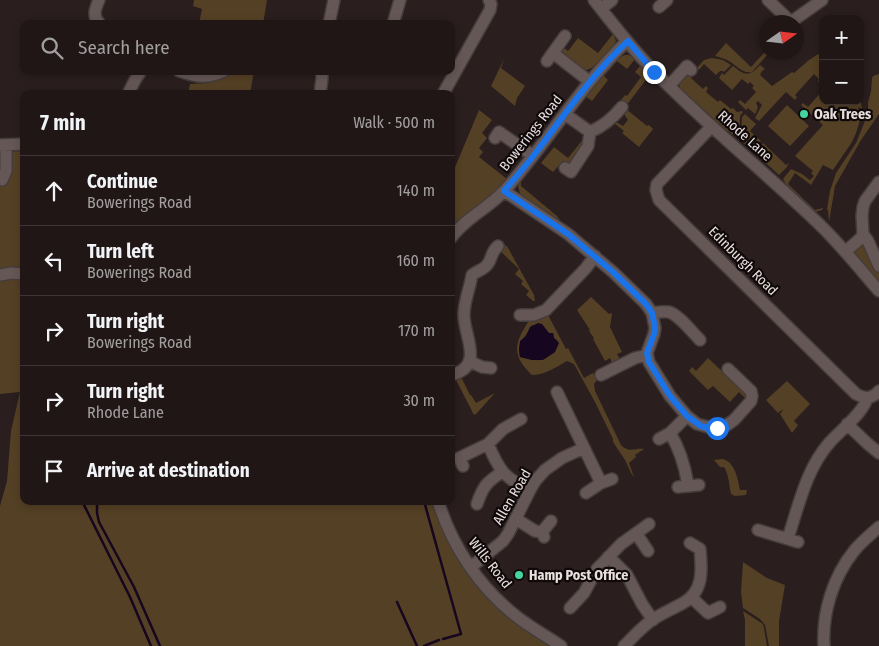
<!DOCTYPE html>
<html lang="en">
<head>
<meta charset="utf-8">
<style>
	body { margin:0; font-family:"Fira Sans Condensed",sans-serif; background:#281f1f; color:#f1f3f6 }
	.controls { position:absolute; right:15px; top:15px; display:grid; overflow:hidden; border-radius:10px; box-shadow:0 2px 8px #0003 }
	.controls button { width:45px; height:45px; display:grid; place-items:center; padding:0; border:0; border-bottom:1px solid #3d3535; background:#201616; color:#f1f3f6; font:25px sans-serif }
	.compass { position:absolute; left:759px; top:15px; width:45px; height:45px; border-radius:50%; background:#201616; box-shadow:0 2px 8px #0003; rotate:76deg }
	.stop { position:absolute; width:15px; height:15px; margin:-11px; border:4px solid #1a73e8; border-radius:50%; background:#fff }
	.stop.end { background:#1a73e8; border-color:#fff; box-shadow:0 1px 5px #0008 }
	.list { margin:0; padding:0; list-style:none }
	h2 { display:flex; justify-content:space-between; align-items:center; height:65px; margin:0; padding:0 20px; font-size:21px }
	h2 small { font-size:16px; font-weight:400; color:#a29fa1 }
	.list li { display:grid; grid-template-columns:32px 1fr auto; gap:15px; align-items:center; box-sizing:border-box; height:70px; padding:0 20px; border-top:1px solid #3d3535 }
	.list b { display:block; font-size:19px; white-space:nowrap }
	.list p { margin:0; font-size:16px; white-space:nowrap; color:#a29fa1 }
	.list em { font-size:16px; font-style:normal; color:#a29fa1 }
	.icon { flex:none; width:28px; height:28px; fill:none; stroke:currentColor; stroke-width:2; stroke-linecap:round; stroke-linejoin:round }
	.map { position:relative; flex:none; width:879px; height:646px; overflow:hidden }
	.search { position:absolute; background:#201616; box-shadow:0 2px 8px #0003; left:20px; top:20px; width:435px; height:55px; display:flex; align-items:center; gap:12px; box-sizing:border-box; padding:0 18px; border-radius:10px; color:#a29fa1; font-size:19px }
	.panel { position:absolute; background:#201616; box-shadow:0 2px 8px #0003; left:20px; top:90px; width:435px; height:415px; border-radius:10px }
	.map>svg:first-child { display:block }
	.green { fill:#544024; fill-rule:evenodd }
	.water { fill:#17061f }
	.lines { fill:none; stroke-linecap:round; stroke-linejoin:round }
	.stream { stroke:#17061f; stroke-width:2.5 }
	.minor-casing { stroke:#453c3c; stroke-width:14 }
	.minor { stroke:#665757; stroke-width:11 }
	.route { stroke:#1a73e8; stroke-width:6 }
	.poi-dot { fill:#43d4a0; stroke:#0f090a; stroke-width:2 }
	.labels { text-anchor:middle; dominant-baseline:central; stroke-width:4.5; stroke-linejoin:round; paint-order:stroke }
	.poi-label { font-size:14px; font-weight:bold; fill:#e8dfdf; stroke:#0f090a; text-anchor:start }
	.street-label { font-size:14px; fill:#e8dfdf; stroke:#0f090a }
</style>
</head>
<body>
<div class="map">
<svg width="879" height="646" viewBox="0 0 879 646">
	<rect width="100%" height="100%" fill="#2a1e1e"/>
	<path class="green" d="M 194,0 L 267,0 L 263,24 L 199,24 L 202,9 L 193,6 Z
		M 613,34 L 616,41 L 614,46 L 593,67 L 587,70 L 582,69 L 561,53 L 561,50 L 563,47 L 568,51 L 578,38 L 598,53 Z
		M 726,43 L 751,67 L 764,53 L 767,55 L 752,72 C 741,74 736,64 727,60 C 723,58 719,57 715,56 Z
		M 823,51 L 823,88 L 820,86 L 821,84 L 818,81 L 819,79 L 814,74 L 795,95 L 797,97 L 795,100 L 786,92 L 759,121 L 755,118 L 762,105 L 758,101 L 756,103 C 759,108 757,110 755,114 L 748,108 L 746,110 L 738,102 L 740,100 L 745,104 L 756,92 L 752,88 L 754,86 L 750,82 L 748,84 L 742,79 L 732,90 L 719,78 L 722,73 L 724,75 L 733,66 C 745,76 749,77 760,65 L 765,69 L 761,72 L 761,73 L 760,75 L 772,86 L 792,72 L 794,73 L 809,60 Z
		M 625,55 L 629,55 L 635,59 L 627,69 L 617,61 L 604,76 L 608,80 L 592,101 L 585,96 C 594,86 613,58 625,55 Z
		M 712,58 L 723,60 L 731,65 L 724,72 L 723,71 L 720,71 L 716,75 L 704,64 L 699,70 L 697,68 L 704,60 Z
		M 504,59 L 501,68 L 525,86 L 517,98 L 515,106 L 491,86 Z
		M 640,66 L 648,74 L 648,77 L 626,106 L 620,101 L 625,95 L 627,96 L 641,77 L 635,72 Z
		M 236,71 L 254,71 L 250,94 L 188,94 L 190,84 L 208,83 L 223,78 Z
		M 695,74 L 691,78 L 703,89 L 706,86 L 708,88 L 706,92 L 718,102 L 720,100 L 731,109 L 733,108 L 737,112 L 742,111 L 743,112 L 740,116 L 739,139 L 725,129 L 680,88 C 677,79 687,75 695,74 Z
		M 879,74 L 879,114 L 861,140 L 835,186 L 829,222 L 828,210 L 827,209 L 830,191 L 836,173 L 856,143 L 865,121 L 868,111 L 868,103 L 871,91 L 872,78 L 873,76 Z
		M 823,90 L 823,101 L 860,101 L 860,99 L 862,109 L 859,107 L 858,108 L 862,114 L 856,133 L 852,142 L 833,170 L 823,165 L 811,185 L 795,173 L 788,184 L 815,210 L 823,208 L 822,210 L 815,212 L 787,186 L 783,179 L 791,169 L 802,174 L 810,180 L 814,176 L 811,173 L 813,171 L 795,156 L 823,125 L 801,105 L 803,103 L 808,107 Z
		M 787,105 L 809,126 L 790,146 L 768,126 Z
		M 626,109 L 647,126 L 649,125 L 653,129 L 639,147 L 622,133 L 624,131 L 614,123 L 618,123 L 623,126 L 628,120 L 624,114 Z
		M 479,110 L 492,120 L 482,133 L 487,138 L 479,148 L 483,152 L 479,157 L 507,179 L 495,191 L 481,203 L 481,205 L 451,233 L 451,177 Z
		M 745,114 L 756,124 L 750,131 L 761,141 L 752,151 L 741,140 L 742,117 Z
		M 584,138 L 583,144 L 571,163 L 568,164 L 563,161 L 553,172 L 541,163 L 554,147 L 568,158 Z
		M 763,143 L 786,165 L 789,163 L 787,167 L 779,175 L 755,153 Z
		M 17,151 L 24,152 L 24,501 L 435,501 L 459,557 L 555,646 L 0,646 L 0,506 L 7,481 L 11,431 L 20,392 L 0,394 L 0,153 Z
		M 521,179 L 521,186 L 557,216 L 561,222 L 560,224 L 523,199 C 519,192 517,187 519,180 Z
		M 862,242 L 879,270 L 879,282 L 877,282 L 855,254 L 855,248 Z
		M 504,245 L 507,246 L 534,295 L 535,301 L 533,301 L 526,295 L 529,291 L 521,284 L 523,281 L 515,274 L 519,269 L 498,249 Z
		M 591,297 L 609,314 L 611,313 L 612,314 L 610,327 L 622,352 L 617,354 L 620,359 L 612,363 L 610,358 L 605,361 L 593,339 L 594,338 L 589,331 L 590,330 L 577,310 Z
		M 548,315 L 566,349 L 568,348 L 584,378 L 593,373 L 597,380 L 594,384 L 595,391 L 621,445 C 628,453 635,448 644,449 L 635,455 L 636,457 L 629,463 L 634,477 L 644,491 L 631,473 L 625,460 L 613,442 L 613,439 L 595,402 L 574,364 L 567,361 C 557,367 544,375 532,375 C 522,366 513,354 519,339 C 521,333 525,327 528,322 L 538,320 ZM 532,325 L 549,333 L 553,333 L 554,338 L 558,341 L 555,352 C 539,363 538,361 520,357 C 518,347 520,344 525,336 C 528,333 529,329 532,325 Z
		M 708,358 L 726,375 L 732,378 L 748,392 L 747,400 L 739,392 L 730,402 L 713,386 L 708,390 L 689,371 L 692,367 L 696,371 Z
		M 461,377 L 470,395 L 471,395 L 476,403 L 495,393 L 476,414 L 474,415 L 456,380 Z
		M 787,381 L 810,404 L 794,421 L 798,425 L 792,433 L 780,414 L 783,410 L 782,410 L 778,413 L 766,400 Z
		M 722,459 C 735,461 738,480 740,490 L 747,490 L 746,495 L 735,496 L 731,494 C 729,485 729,475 724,467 L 720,467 L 714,460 Z
		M 743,562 L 767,578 L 785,585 L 779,621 L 779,646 L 769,646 L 765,625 L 760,619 L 743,608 L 741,592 Z
		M 743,611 L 763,624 L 764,628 L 767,646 L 745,646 L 745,620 Z"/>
	<path class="water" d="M 538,323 L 542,324 L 549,333 L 553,333 L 554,338 L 559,343 L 555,352 L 543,360 L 532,360 L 520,357 L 519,349 L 520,341 L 526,336 L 530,327 Z"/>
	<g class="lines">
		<path class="stream" d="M 82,501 L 130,597 L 151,646
			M 97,501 L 97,513 L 99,522 L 134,587 L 160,646
			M 424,501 L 461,634 L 443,639
			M 397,602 L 417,646
			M 424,646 L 439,640"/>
		<g class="minor-casing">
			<path id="minor" d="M 99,0 C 95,9 92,17 100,24
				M 594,0 C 613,24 632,49 653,70 C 705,124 764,171 818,223 C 840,244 859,268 879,291
				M 768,0 L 791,22
				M 659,7 L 667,0
				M 601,9 L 612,0
				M 791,22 L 822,0
				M 329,24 L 334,0
				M 393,24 L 400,0
				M 553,53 L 589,81
				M 547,61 L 565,36
				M 179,71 C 197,77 207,79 224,71
				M 669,86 L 687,66 L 691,70
				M 128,94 L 135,80 L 141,71
				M 320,94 L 322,79 L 322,71
				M 443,94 L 490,10 L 491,4 L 489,0
				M 712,126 L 657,184 L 656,190 L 659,200 L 856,394 C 865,399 872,399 879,391
				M 590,132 C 604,126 613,118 622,107
				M 495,138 L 499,132 L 533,156
				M 0,145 L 24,144
				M 565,168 L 571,172 L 588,146 L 590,132 L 565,114
				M 2,180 L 6,171 L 6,145
				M 879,182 L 865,201 L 863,207 L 862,216 L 863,234 L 868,241 L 879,266
				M 504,191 L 568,234 L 613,272 L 646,304 L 652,313 L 655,328 L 654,334 L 647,353 L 649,362 L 670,396 L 687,416 L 697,424 L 712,428 L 727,425 L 734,420 L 751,401 L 752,396 L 751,391 L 728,369
				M 451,238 C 465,218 489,208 505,190 C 548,142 580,86 627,41
				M 845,252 L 861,238 L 863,234
				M 0,275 L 11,273 L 24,274
				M 652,313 C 658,312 663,311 669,312 C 679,315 692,332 700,340
				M 520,315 L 534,315 L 546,310 L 586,268 L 595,256
				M 469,361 L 482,367 L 491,368
				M 451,375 C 486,366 463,335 464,314 C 464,301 470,288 472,275 C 477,271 483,270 487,265 C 493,258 490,253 498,246
				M 601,375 L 635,358 L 647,355
				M 557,392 L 601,483
				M 847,424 L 868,444 L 879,453
				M 670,433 C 680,449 685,467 688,485
				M 659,439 L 670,433 L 687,416
				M 488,444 C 499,470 504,478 530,490
				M 463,466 L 459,458 L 488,444 L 503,429 L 521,419
				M 678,487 L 699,485
				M 586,493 L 601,483 L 612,479
				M 438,501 C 452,546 479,587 516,616 C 530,627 546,636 561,646
				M 477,504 C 483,486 487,482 502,472
				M 516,519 L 535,531 L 542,532
				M 758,530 L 798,542
				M 636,533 L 648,551
				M 544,537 L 542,532 L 551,521
				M 788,538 C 799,505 806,469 830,442 C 840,431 865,411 867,398
				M 608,557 L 615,563 L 627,575 L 642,604 L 653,620
				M 471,567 L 503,541 L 508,534 L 530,490 L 536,480 L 545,470 L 562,458 L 584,448
				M 691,597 L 708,613 L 720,607
				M 570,608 L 584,593 L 597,569 L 601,565 L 621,544 L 649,524
				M 624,646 C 633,637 642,627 652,620 C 662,613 673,609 683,603 C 704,592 702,569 700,549 L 690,543
				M 824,646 C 822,613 833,577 854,551 C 861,542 870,535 879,527"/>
		</g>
		<use href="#minor" class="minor"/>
	</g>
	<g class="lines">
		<path class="route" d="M 654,72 L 628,41 C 591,75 564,116 534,155 C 525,167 514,179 504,191 L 568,234 L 613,272 L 646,304 L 652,313 L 655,328 L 654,334 L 647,353 L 649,362 L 670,396 L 687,416 L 701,426 L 708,428 L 717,428"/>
	</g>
	<g class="poi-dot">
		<circle cx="804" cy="114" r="5"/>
		<circle cx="519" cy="575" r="5"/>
	</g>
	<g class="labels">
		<g class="poi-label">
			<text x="814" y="114">Oak Trees</text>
			<text x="529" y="575">Hamp Post Office</text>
		</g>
		<g class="street-label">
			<text transform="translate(531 133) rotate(-52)">Bowerings Road</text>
			<text transform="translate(745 136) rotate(42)">Rhode Lane</text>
			<text transform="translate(743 261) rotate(45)">Edinburgh Road</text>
			<text transform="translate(512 497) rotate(-60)">Allen Road</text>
			<text transform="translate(490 563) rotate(52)">Wills Road</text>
		</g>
	</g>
</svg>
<div class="controls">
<button>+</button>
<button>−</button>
</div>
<svg class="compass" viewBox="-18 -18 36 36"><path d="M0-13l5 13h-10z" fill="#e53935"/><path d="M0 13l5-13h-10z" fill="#a29fa1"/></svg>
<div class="stop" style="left:717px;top:428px"></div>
<div class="stop end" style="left:654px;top:72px"></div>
<div class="search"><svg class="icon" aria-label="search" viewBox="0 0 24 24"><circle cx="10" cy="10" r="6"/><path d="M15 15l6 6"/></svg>Search here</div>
<section class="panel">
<h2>7 min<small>Walk · 500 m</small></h2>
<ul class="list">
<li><svg class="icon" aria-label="ahead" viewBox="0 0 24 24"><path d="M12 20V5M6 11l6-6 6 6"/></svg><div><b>Continue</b><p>Bowerings Road</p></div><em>140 m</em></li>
<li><svg class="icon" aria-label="left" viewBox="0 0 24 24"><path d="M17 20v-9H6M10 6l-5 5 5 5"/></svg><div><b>Turn left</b><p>Bowerings Road</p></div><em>160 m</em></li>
<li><svg class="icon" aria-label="right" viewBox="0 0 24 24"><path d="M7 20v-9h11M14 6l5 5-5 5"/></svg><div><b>Turn right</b><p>Bowerings Road</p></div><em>170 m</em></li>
<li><svg class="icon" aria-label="right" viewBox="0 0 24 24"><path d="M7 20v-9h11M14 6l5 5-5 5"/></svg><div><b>Turn right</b><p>Rhode Lane</p></div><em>30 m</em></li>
<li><svg class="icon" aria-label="arrive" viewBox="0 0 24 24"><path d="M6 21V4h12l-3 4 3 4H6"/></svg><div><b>Arrive at destination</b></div></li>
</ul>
</section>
</div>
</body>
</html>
